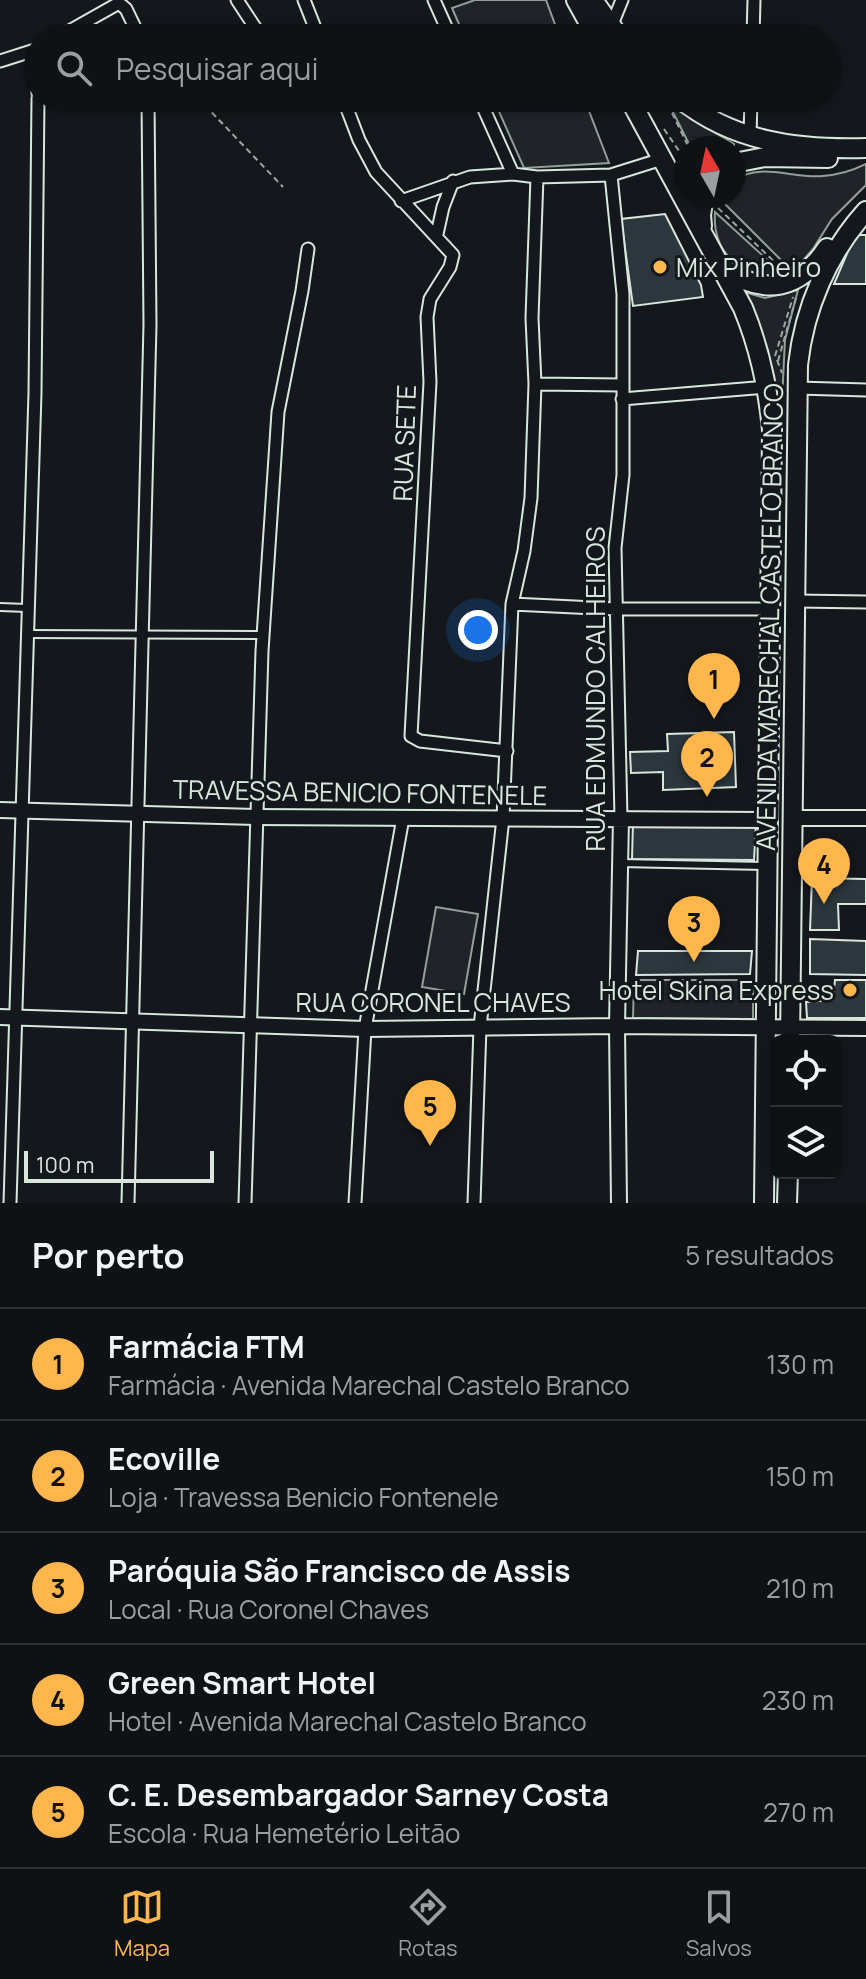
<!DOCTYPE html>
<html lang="pt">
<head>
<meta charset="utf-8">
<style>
	body { margin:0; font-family:Manrope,sans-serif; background:#1d2022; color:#f1f3f6 }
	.controls { position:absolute; right:24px; bottom:24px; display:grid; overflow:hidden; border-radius:12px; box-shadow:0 2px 6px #0004 }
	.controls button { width:72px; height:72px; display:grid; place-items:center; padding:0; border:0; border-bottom:2px solid #2f3234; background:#0f1215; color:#f1f3f6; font:40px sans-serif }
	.compass { position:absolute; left:674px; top:136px; width:72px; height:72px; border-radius:50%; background:#0f1215; box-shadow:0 2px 6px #0004; rotate:351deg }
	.scale { position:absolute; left:24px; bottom:20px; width:190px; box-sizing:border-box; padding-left:8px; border:4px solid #d8e6dc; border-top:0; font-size:22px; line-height:28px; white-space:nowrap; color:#d8e6dc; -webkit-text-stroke:6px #14181c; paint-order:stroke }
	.you { position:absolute; left:478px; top:630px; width:28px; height:28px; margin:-20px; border:6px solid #fff; border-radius:50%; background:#1a73e8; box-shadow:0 0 0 12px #1a73e833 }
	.badge { display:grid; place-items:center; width:52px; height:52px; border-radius:50%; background:#ffb74d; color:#111; font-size:26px; font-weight:700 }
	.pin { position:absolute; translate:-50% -66px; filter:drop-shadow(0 2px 4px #0008) }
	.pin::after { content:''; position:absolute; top:42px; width:28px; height:24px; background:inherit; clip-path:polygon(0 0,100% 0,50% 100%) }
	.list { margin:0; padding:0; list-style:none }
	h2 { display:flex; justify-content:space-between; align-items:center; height:104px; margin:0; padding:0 32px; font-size:34px }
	h2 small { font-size:26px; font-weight:400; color:#9b9ea0 }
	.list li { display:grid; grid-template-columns:52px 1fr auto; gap:24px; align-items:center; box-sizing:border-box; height:112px; padding:0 32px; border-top:2px solid #2f3234 }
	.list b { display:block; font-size:30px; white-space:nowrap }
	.list p { margin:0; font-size:26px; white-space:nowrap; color:#9b9ea0 }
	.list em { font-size:26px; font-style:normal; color:#9b9ea0 }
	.icon { flex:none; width:44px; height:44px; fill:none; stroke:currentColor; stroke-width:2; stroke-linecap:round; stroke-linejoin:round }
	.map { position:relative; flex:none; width:866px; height:1203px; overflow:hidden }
	.search { position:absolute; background:#0f1215; box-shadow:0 2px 6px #0004; left:24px; right:24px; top:24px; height:88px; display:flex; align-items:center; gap:20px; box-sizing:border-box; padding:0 28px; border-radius:44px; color:#9b9ea0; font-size:30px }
	.sheet { height:664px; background:#0f1215 }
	nav { display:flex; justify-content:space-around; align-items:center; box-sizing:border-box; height:112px; border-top:2px solid #2f3234; background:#0f1215; font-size:22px; color:#9b9ea0 }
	nav a { display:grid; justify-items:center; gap:4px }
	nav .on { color:#ffb74d }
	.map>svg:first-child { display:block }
	.green { fill:#202428; stroke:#939e99; stroke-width:2 }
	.building { fill:#2c363c; stroke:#d8e6dc; stroke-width:2 }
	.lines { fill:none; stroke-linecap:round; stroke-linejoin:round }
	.service-casing { stroke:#d8e6dc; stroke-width:10 }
	.minor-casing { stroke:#d8e6dc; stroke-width:15 }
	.tertiary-casing { stroke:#d8e6dc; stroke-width:18 }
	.primary-casing { stroke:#d8e6dc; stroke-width:22 }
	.path { stroke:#9da8a2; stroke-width:2; stroke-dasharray:6 4; stroke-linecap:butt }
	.service { stroke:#14181c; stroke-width:6 }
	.minor { stroke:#14181c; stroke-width:11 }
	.tertiary { stroke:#14181c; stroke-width:14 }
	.primary { stroke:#14181c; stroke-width:18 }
	.poi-dot { fill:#ffb74d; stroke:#14181c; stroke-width:3 }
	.labels { text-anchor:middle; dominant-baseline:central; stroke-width:6; stroke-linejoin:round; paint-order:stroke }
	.poi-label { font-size:26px; fill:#d8e6dc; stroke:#14181c; text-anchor:start }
	.street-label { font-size:26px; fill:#d8e6dc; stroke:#14181c }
</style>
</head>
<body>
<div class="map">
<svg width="866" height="1203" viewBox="0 0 866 1203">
	<rect width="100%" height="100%" fill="#14181c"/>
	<path class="green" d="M 475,0 L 546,0 L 560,38 L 465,38 L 452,8 Z
		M 493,98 L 584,98 L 609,163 L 524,168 Z
		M 674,108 L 734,144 L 734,146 L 691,148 L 672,110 Z
		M 866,164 L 866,185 L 832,219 L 813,249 L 798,266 L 787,266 L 721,200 L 721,196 L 734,196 L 734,180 C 761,162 793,179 823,176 C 838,175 852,171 866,164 Z
		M 715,212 L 784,275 C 743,280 712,254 715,212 Z
		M 798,290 L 785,340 L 782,400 L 777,400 L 744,292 L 765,298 Z
		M 436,907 L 478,914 L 464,994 L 422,987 Z
		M 634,980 L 753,980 L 753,1019 L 633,1018 Z"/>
	<path class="building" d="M 717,98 L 738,98 L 738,108 Z
		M 665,214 L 701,285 L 703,297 L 633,306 L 621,219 Z
		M 855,235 L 866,235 L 866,284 L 834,284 Z
		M 734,732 L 736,787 L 663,790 L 663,772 L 631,773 L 630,752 L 668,751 L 667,734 Z
		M 633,822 L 756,824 L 754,860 L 632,859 Z
		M 812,878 L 866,879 L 866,904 L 838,904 L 839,930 L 810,930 Z
		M 810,939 L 866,941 L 866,975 L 810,974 Z
		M 638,951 L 752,951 L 750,974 L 636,975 Z
		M 835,980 L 866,980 L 866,1018 L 807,1018 L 806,1002 L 833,1000 Z"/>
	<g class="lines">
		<g class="service-casing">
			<path id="service" d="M 0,607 L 27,608
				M 26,634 L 263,635
				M 620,863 L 764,866"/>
		</g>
		<g class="minor-casing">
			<path id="minor" d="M 237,0 L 262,38
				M 304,0 L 319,38
				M 434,0 L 451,38
				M 611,27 L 622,0
				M 57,38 L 119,3 L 126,9 L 140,38
				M 753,38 L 754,0
				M 37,50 L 38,94
				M 0,61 L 38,49
				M 302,98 L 304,101
				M 343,98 L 359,140 L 376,172 L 453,255 L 450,267 L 430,299 L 427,317 L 430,382 L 411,736 L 420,741 L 507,751
				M 479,98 L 513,174
				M 750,137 L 751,98
				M 611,175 L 623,294 L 623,475 L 615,548 L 621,818
				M 401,201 L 470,177 L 513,174 L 537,177 L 611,175 L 662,159
				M 437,234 L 443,207 L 453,181
				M 535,384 L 622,385
				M 798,388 L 866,390
				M 622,399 L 768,387
				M 796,601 L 866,602
				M 512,604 L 616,609 L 770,609
				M 10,1203 L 35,393 L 38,98
				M 128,1203 L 150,325 L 148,98
				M 245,1203 L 262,651 L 278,412 L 302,291 L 308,249
				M 355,1203 L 365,1029 L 403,818
				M 474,1203 L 480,1027 L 503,818 L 512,604 L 524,551 L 531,498 L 535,384 L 532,318 L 537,177"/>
		</g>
		<g class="tertiary-casing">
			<path id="tertiary" d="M 0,810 L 256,817 L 768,820
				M 793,818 L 866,818
				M 0,1017 L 365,1029 L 617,1026 L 866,1028
				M 619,1203 L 617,1026 L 621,818"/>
		</g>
		<g class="primary-casing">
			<path id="primary" d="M 576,0 L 597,38
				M 593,0 L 620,38
				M 629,98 L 743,308 C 760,349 768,387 772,430 L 764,1203
				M 679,98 C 733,142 798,150 866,148
				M 734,163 L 765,157 L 828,158
				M 702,226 L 701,215 L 704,196
				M 724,269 C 766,297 800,289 827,248
				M 790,1041 L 798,365 C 804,309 828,253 866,211
				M 787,1203 L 788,1173"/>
		</g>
		<path class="path" d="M 198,98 L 283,187
			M 672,113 L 689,148
			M 664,129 L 686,161
			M 718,208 L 780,267
			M 775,356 L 793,297
			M 777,360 L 782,373
			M 778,361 L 796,298"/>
		<use href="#service" class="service"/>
		<use href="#minor" class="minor"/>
		<use href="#tertiary" class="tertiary"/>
		<use href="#primary" class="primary"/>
	</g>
	<g class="poi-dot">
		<circle cx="660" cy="267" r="8"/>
		<circle cx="850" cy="990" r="8"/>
	</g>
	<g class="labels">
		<g class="poi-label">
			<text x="676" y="267">Mix Pinheiro</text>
			<text x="834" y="990" text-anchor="end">Hotel Skina Express</text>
		</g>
		<g class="street-label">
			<text transform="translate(404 443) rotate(-88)">RUA SETE</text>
			<text transform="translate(769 617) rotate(-89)">AVENIDA MARECHAL CASTELO BRANCO</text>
			<text transform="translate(595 689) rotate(-90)">RUA EDMUNDO CALHEIROS</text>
			<text transform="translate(360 792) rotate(1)">TRAVESSA BENICIO FONTENELE</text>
			<text x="433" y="1002">RUA CORONEL CHAVES</text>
		</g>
	</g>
</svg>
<div class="controls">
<button><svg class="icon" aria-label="locate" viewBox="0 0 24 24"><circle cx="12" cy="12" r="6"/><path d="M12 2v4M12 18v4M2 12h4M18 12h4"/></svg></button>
<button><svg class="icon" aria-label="layers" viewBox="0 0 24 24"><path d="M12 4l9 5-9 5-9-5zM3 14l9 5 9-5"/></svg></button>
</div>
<svg class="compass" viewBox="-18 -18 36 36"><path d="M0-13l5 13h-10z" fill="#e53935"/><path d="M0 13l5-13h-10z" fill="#9b9ea0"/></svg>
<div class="scale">100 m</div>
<div class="you"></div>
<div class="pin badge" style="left:714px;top:719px">1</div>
<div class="pin badge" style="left:707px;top:797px">2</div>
<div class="pin badge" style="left:694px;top:962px">3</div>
<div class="pin badge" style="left:824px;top:904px">4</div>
<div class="pin badge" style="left:430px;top:1146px">5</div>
<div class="search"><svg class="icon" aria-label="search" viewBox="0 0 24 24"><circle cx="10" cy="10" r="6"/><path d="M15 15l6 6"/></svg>Pesquisar aqui</div>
</div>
<section class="sheet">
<h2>Por perto<small>5 resultados</small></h2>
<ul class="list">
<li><span class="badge">1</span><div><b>Farmácia FTM</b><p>Farmácia · Avenida Marechal Castelo Branco</p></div><em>130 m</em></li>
<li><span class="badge">2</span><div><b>Ecoville</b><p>Loja · Travessa Benicio Fontenele</p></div><em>150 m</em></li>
<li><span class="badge">3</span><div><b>Paróquia São Francisco de Assis</b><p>Local · Rua Coronel Chaves</p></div><em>210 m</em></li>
<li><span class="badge">4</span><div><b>Green Smart Hotel</b><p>Hotel · Avenida Marechal Castelo Branco</p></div><em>230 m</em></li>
<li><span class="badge">5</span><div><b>C. E. Desembargador Sarney Costa</b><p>Escola · Rua Hemetério Leitão</p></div><em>270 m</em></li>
</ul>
</section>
<nav>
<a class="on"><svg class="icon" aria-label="map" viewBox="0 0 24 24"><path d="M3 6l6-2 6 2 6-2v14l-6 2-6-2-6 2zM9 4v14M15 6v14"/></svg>Mapa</a>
<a><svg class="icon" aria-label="directions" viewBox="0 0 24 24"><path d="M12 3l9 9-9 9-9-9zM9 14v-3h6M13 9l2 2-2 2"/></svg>Rotas</a>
<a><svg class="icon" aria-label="saved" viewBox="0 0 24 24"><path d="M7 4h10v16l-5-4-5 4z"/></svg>Salvos</a>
</nav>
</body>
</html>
